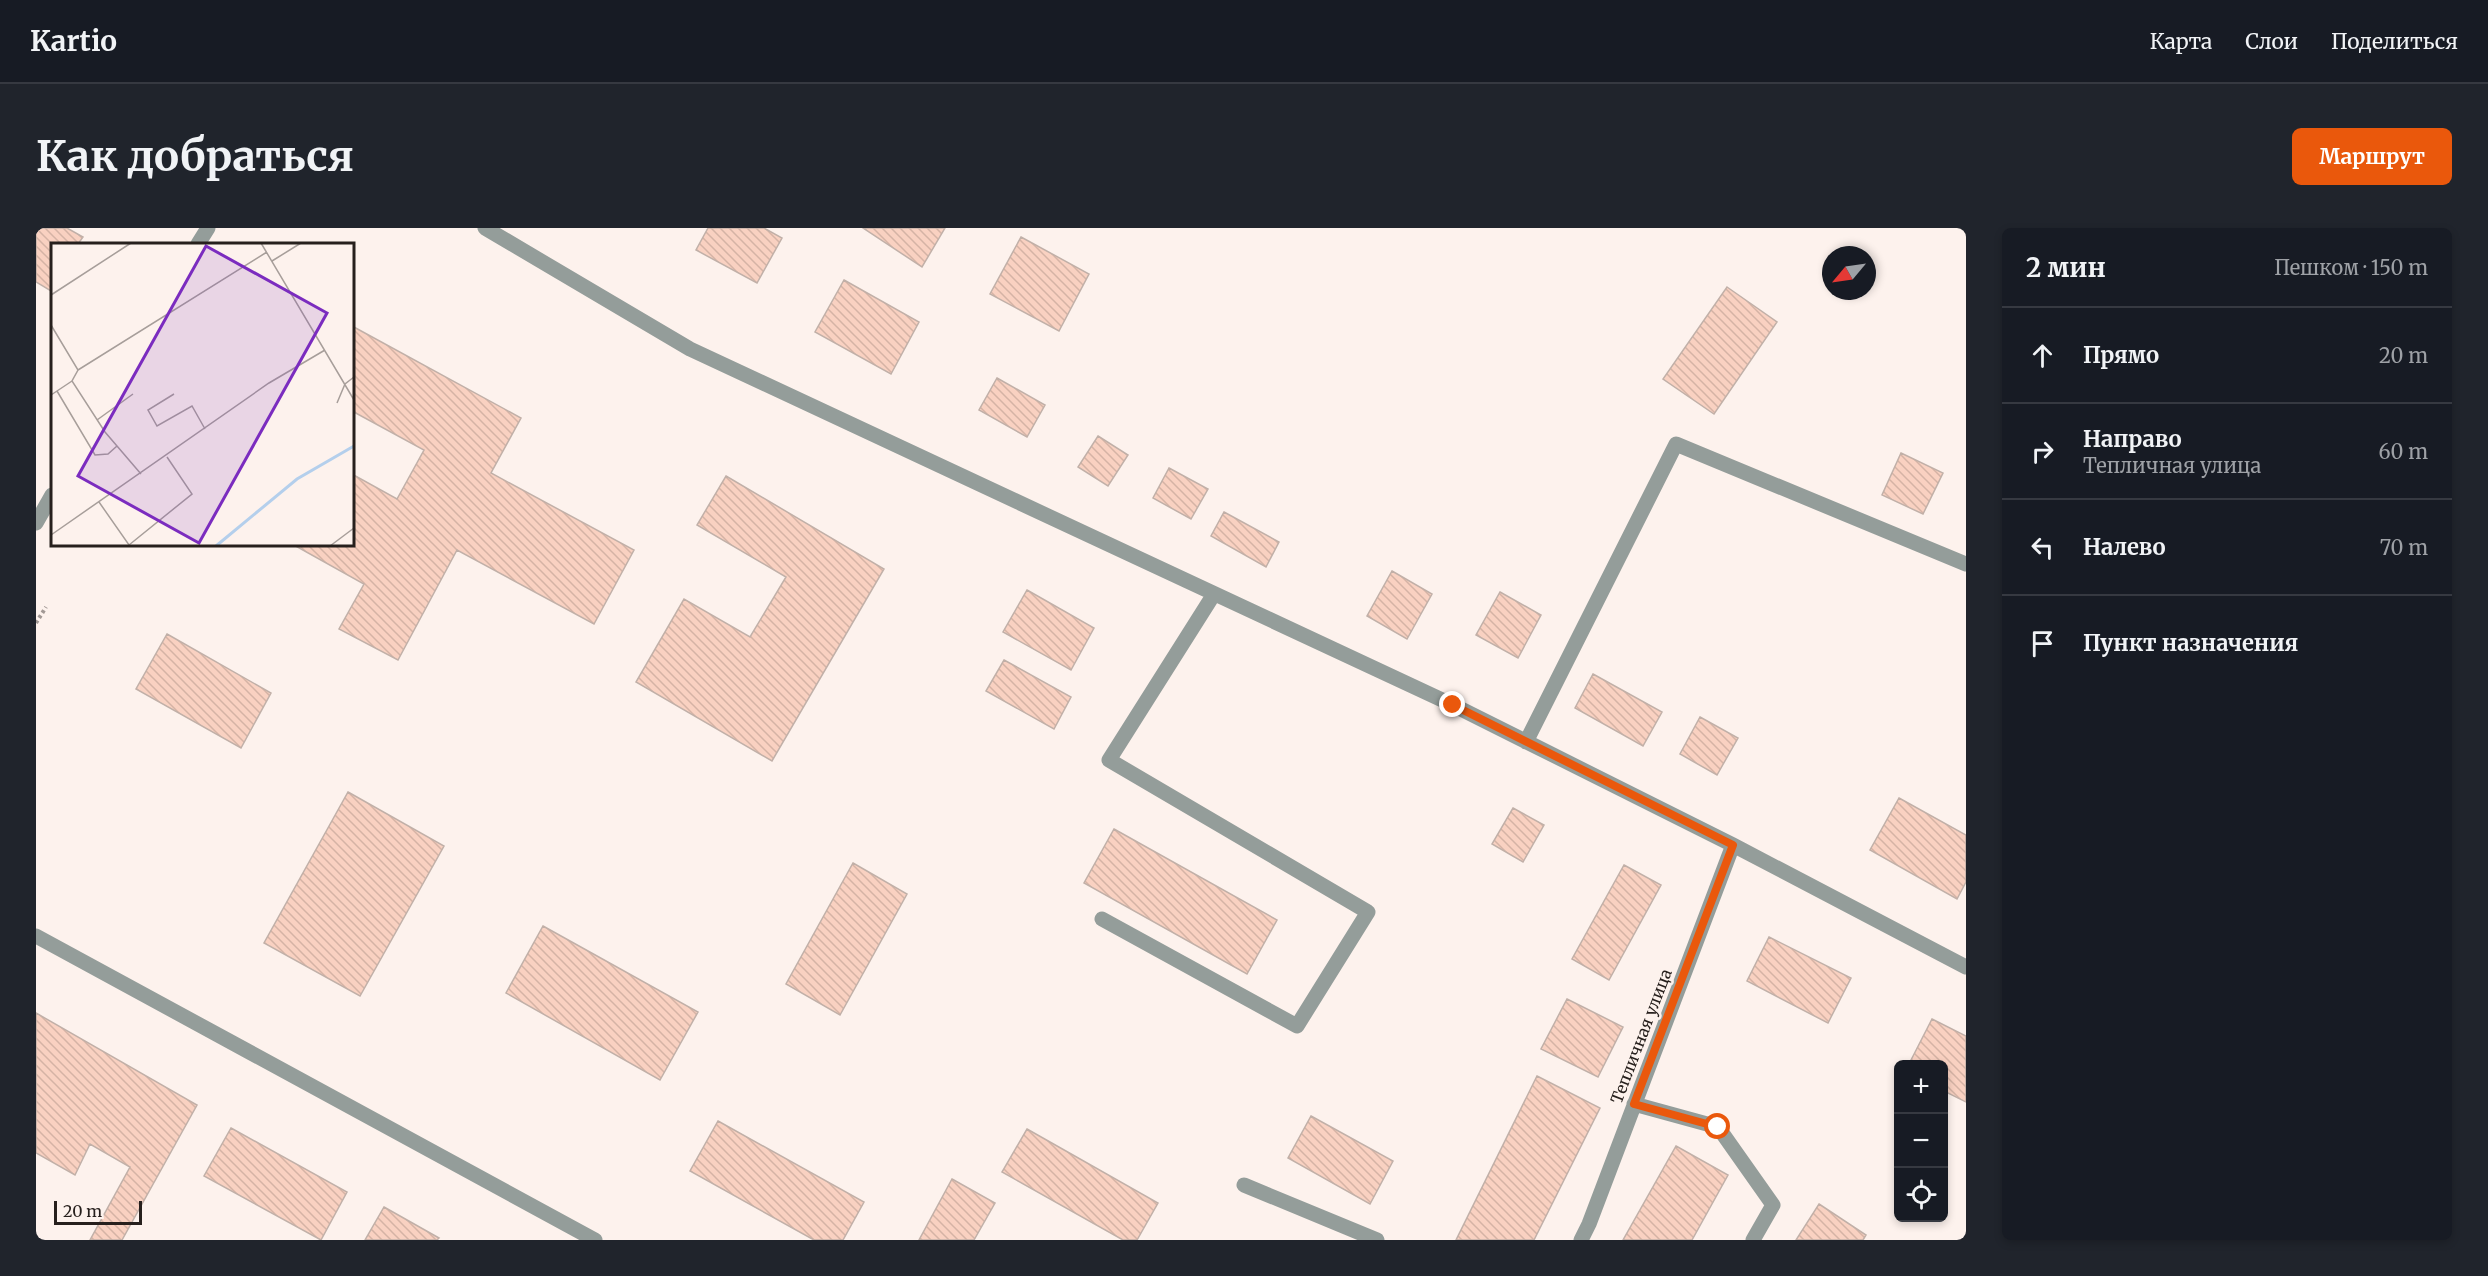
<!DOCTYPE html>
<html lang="ru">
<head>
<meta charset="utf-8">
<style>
	body { margin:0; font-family:Merriweather,serif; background:#20242c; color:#f1f3f6 }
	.controls { position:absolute; right:18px; bottom:18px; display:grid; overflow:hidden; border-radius:9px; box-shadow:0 3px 9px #0003 }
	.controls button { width:54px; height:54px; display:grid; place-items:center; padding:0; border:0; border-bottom:2px solid #363941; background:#171b24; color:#f1f3f6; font:30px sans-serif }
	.compass { position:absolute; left:1786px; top:18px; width:54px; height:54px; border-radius:50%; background:#171b24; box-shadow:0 3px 9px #0003; rotate:241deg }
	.scale { position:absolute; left:18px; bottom:15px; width:88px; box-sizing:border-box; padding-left:6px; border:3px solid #27201d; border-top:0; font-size:16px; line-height:21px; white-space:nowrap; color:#27201d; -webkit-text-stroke:4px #fdf2ed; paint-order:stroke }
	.stop { position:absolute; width:18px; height:18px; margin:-14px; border:4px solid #ea580c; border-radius:50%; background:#fff }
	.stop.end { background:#ea580c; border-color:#fff; box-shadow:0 2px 6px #0008 }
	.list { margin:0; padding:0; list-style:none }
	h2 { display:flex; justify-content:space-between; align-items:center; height:78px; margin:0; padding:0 24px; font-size:26px }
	h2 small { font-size:20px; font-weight:400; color:#9ea1a6 }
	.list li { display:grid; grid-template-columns:39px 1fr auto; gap:18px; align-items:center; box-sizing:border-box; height:96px; padding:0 24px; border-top:2px solid #363941 }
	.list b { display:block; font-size:22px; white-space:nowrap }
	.list p { margin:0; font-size:20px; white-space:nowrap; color:#9ea1a6 }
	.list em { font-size:20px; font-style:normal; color:#9ea1a6 }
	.icon { flex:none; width:33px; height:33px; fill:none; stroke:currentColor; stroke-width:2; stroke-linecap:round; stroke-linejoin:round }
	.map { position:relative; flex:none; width:1930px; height:1012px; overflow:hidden; border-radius:9px }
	header { display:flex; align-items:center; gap:36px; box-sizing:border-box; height:84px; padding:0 30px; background:#171b24; border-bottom:2px solid #363941 }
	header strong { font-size:28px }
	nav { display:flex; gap:33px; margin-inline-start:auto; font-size:21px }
	.intro { display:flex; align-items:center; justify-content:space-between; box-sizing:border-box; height:144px; padding:0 36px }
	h1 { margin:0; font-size:42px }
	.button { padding:15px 27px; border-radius:9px; background:#ea580c; color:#fff; font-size:21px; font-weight:700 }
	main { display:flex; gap:36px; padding:0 36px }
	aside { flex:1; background:#171b24; border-radius:9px; box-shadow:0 3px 9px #0003 }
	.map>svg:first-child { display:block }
	.building { fill:url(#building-back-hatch); stroke:#c1b0a8; stroke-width:1.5 }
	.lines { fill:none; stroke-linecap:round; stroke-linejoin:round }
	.path { stroke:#a29995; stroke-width:4; stroke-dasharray:3 3; stroke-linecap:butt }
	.minor { stroke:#949d9a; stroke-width:15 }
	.route { stroke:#ea580c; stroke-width:8 }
	.labels { text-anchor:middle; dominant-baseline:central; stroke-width:5; stroke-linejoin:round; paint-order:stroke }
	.street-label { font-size:16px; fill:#27201d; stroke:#fdf2ed }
	.inset-river { fill:none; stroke:#b4cfec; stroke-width:3 }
	.inset-road { fill:none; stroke:#a79e9a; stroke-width:1.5 }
	.view { fill:#7b2cbf; fill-opacity:0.15; stroke:#7b2cbf; stroke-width:3 }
	.inset-edge { fill:none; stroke:#27201d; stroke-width:3 }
</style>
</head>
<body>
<header>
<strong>Kartio</strong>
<nav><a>Карта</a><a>Слои</a><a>Поделиться</a></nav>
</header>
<div class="intro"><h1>Как добраться</h1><a class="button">Маршрут</a></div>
<main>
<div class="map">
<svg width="1930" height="1012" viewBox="0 0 1930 1012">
	<defs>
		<pattern id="building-back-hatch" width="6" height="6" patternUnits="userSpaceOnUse" patternTransform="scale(1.5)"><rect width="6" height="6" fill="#f9d1c1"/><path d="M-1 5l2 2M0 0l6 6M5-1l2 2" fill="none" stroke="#d5b3a5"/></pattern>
	</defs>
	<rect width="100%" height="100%" fill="#fdf2ed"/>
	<path class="building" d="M 0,0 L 31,0 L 47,9 L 42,16 L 16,16 L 15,63 L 0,54 Z
		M 672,0 L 728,0 L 746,10 L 721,55 L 660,22 Z
		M 827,0 L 909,0 L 886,39 Z
		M 985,9 L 1053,46 L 1023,103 L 954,66 Z
		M 808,52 L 883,94 L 855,146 L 779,104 Z
		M 1691,59 L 1741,94 L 1678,186 L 1627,151 Z
		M 316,98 L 485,190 L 455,245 L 598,322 L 558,396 L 421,322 L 362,432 L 303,401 L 328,356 L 256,316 L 316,316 L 316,246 L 361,271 L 388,222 L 316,183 Z
		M 961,150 L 1009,177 L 991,209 L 943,182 Z
		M 1062,208 L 1092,227 L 1072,258 L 1042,239 Z
		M 1865,225 L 1907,245 L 1887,286 L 1846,267 Z
		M 1133,240 L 1172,261 L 1155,291 L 1117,270 Z
		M 690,248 L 848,341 L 736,533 L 600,454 L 648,371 L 714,409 L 750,349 L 661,297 Z
		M 1188,284 L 1243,314 L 1230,339 L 1175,308 Z
		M 1356,343 L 1396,366 L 1371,411 L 1331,388 Z
		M 991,362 L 1058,400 L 1035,442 L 967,404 Z
		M 1464,364 L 1505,387 L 1482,430 L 1440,407 Z
		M 131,406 L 235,465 L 205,520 L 100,461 Z
		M 968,432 L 1035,469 L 1018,501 L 950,463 Z
		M 1557,446 L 1626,484 L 1607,518 L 1539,480 Z
		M 1664,489 L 1702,510 L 1681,547 L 1644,526 Z
		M 312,564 L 408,618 L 324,768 L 228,715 Z
		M 1863,570 L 1930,607 L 1930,654 L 1921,671 L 1834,622 Z
		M 1477,580 L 1508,597 L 1487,634 L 1456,616 Z
		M 1078,601 L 1241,692 L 1211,746 L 1048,655 Z
		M 817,635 L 871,666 L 804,787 L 750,756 Z
		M 1588,637 L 1625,657 L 1573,752 L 1536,731 Z
		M 507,698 L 662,784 L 624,852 L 470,765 Z
		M 1733,709 L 1815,750 L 1792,795 L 1711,753 Z
		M 1531,771 L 1587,799 L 1562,849 L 1505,821 Z
		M 0,785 L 161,877 L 86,1012 L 54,1012 L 94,939 L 54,916 L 39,947 L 0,925 Z
		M 1896,791 L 1930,808 L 1930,874 L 1908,863 L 1908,836 L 1873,836 Z
		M 1501,848 L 1564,880 L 1498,1012 L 1420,1012 Z
		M 1275,888 L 1357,933 L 1334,976 L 1252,930 Z
		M 682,893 L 828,974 L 807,1012 L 778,1012 L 654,943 Z
		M 195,900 L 311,964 L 285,1012 L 168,948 Z
		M 991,901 L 1122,975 L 1101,1012 L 1087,1012 L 966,944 Z
		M 1640,918 L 1692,947 L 1656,1012 L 1587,1012 Z
		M 916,951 L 959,975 L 938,1012 L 883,1012 Z
		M 1783,976 L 1830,1007 L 1827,1012 L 1760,1012 Z
		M 348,979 L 403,1010 L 401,1012 L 329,1012 Z"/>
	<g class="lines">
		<path class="path" d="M 0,395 L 10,379"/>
		<path class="minor" d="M 449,0 L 654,121 L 1417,477 L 1697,617 L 1930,739
			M 162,16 L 172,0
			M 0,295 L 16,267
			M 1490,514 L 1640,216 L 1930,336
			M 1066,691 L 1261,798 L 1332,684 L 1073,532 L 1178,366
			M 0,708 L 559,1012
			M 1598,876 L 1682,899 L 1737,977 L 1717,1012
			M 1208,957 L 1341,1012
			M 1545,1012 L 1553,996 L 1697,617"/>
	</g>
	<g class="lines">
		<path class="route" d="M 1417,477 L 1697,617 L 1598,876 L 1682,899"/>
	</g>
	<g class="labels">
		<g class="street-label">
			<text transform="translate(1605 808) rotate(-69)">Тепличная улица</text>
		</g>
	</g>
	<g transform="translate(15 15)">
		<rect width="303" height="303" fill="#fdf2ed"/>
		<path class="inset-river" d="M 165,303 L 246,236 L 303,203"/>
		<path class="inset-road" d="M 210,0 L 303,157M 221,18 L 250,0M 0,52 L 80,0M 0,82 L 27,127 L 21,138 L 54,189 L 90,231M 27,127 L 216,9M 6,148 L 44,212 L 57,211 L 66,203M 123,151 L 97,167 L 106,183 L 141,163 L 154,186M 0,152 L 21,138M 286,160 L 294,141 L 303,134M 46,177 L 82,151M 48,259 L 78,302 L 141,251 L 116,214M 0,292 L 218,140 L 274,107M 279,303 L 303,285"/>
		<path class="view" d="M 155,3 L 276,70 L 148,300 L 27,233 Z"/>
		<rect width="303" height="303" class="inset-edge"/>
	</g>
</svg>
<div class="controls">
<button>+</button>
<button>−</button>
<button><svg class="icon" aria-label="locate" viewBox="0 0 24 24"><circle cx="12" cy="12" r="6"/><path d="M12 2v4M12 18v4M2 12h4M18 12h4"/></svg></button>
</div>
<svg class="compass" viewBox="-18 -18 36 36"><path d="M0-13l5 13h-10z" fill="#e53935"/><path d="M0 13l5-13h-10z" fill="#9ea1a6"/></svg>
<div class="scale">20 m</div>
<div class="stop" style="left:1682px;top:899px"></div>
<div class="stop end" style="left:1417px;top:477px"></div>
</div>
<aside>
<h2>2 мин<small>Пешком · 150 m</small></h2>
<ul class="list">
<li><svg class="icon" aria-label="ahead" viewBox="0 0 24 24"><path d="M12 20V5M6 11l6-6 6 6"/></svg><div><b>Прямо</b></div><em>20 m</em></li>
<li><svg class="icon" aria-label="right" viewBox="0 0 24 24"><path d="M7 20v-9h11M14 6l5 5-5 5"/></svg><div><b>Направо</b><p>Тепличная улица</p></div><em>60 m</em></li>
<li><svg class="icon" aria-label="left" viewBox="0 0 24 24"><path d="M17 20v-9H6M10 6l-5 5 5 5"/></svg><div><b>Налево</b></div><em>70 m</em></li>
<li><svg class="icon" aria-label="arrive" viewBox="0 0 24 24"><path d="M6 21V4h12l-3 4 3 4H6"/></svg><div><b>Пункт назначения</b></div></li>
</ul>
</aside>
</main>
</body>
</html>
